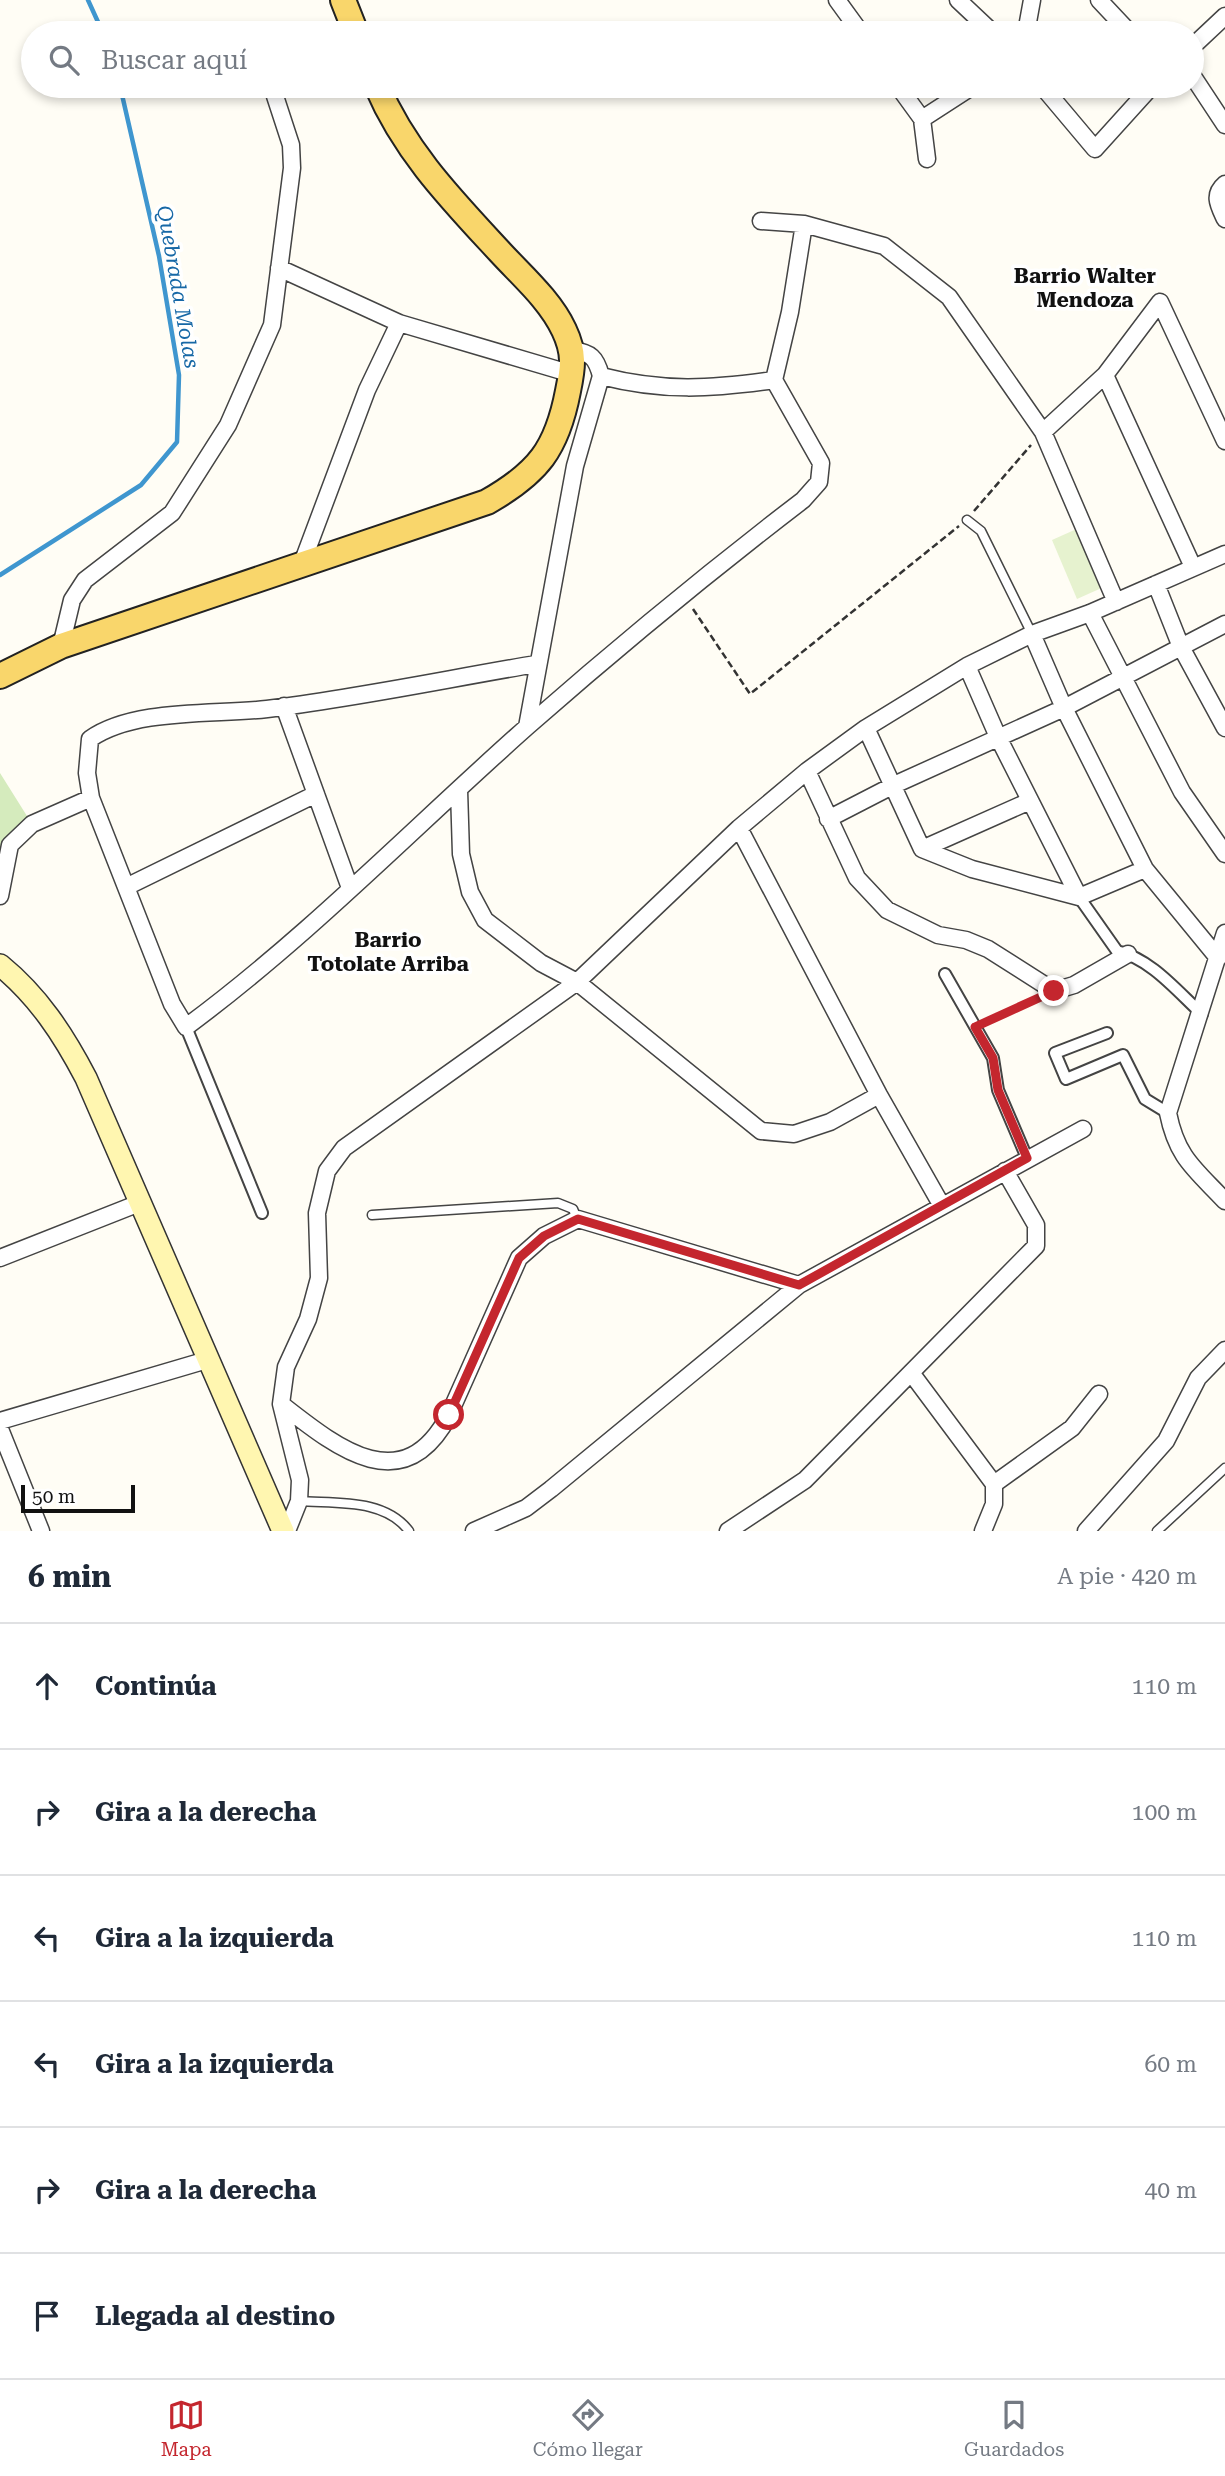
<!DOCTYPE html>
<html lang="es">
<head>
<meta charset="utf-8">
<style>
	body { margin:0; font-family:"Roboto Serif",serif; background:#f6f6f7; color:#1f2937 }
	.scale { position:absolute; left:21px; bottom:18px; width:114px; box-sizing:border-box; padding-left:7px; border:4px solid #111; border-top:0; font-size:19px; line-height:24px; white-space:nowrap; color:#111; -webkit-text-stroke:5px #fff; paint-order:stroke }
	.stop { position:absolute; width:21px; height:21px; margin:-16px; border:5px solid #c4262e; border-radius:50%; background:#fff }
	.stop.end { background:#c4262e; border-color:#fff; box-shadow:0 2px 7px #0008 }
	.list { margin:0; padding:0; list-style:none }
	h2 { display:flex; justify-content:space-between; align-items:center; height:91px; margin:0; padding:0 28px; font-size:30px }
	h2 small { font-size:23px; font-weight:400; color:#747a83 }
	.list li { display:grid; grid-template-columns:46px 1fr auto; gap:21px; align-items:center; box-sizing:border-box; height:126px; padding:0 28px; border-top:2px solid #e0e1e3 }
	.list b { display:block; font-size:26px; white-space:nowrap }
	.list em { font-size:23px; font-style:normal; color:#747a83 }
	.icon { flex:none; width:38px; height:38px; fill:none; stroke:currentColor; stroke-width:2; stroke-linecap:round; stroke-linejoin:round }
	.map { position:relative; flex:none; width:1225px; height:1531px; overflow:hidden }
	.search { position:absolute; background:#fff; box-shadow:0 4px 10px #0003; left:21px; right:21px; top:21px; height:77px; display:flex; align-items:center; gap:18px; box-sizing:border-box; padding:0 24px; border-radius:38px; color:#747a83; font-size:26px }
	.sheet { height:847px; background:#fff }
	nav { display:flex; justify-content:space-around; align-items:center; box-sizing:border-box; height:98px; border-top:2px solid #e0e1e3; background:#fff; font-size:19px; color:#747a83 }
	nav a { display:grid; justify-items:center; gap:4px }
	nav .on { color:#c4262e }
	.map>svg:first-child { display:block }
	.green { fill:#d5ebbd }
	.pitch { fill:#e6f2cf }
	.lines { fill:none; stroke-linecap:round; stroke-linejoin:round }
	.stream { stroke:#3f96cf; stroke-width:4.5 }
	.service-casing { stroke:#444; stroke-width:11 }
	.pedestrian-casing { stroke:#444; stroke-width:14 }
	.minor-casing { stroke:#444; stroke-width:19 }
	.secondary-casing { stroke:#333; stroke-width:24 }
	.primary-casing { stroke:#222; stroke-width:28 }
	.path { stroke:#333; stroke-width:2.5; stroke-dasharray:7 3.5; stroke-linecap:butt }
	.service { stroke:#fff; stroke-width:8 }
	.pedestrian { stroke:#fff; stroke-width:10 }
	.minor { stroke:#fff; stroke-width:16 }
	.secondary { stroke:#fff6b0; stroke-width:21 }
	.primary { stroke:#f9d66b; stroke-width:24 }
	.route { stroke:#c4262e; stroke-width:9 }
	.labels { text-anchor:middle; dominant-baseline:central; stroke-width:7; stroke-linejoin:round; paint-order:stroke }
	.neighbourhood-label { font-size:21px; font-weight:bold; fill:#111; stroke:#fff }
	.water-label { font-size:21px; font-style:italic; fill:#1768a6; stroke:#fff }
</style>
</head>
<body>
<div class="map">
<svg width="1225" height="1531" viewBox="0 0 1225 1531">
	<rect width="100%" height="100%" fill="#fffdf5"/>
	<path class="green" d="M 0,773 L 32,824 L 10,845 L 0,896 Z"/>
	<path class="pitch" d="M 1081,527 L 1106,586 L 1077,599 L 1052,540 Z"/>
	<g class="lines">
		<path class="stream" d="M 88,0 L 103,33
			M 0,575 L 141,485 L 177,442 L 179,375 L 159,256 L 120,86"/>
		<g class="service-casing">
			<path id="service" d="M 967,520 L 981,531 L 1032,634
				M 372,1215 L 558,1203 L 573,1209 L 577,1219
				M 299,1501 C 335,1504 384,1498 409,1531
				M 1157,1531 L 1225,1468"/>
		</g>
		<g class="pedestrian-casing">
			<path id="pedestrian" d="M 1079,897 L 1117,951 C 1151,959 1176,990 1202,1014
				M 945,974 L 993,1058 L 998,1090 L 1027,1158
				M 186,1027 L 262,1213
				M 1107,1033 L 1055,1053 L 1066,1079 L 1123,1055 L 1145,1099 L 1168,1113"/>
		</g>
		<g class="minor-casing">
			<path id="minor" d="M 837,0 L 861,33
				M 958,0 L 993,33
				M 1099,0 L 1130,33
				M 1026,33 L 1032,0
				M 1192,47 L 1225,16
				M 1192,75 L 1225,125
				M 898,86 L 922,119 L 927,159
				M 1042,86 L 1095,149 L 1152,86
				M 922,119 L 973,86
				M 1225,184 C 1212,195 1219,206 1225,219
				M 761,221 L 804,224 L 884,246 L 949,297 L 1043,432 L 1116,602
				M 279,268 L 399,323
				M 572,350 C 591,353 596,357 601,376 C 663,392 711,389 774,380 L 790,312 L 804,224
				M 1105,375 L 1193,567
				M 1043,432 L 1105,375 L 1160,302 L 1225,441
				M 301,566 L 367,390 L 399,323 L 572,374
				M 1156,584 L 1181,647 L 1225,728
				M 1090,613 L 1182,792 L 1225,854
				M 1032,634 L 1064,708 L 1145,869 L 1218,958
				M 61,646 L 72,600 L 85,580 L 172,513 L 228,425 L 272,325 L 292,168 L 291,145 L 275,96
				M 536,664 C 447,679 357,698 267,709 C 214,715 134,708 90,739 L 87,773 L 91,798 L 172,1004 L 186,1027 C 308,937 415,826 528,726 C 617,648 709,572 803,500 L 819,482 L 821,463 L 774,380
				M 967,666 L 998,737 L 1079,897
				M 284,706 L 350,888
				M 527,727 L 575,466 L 601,376
				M 866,728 L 922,849 L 972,869 L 1079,897 L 1145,869
				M 807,771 L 857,878 L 887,910 L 938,935 L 966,940 L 988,949 L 1054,991 L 1074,985 L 1128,954
				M 459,790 L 461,854 L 470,892 L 485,920 L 541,963 L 577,982 L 761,1131 L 794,1134 L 830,1122 L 879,1095
				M 828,819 L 894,785 L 1064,708 L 1225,624
				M 739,828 L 879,1095 L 942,1206
				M 922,849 L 1030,801
				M 126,887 L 316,794
				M 0,896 L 10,845 L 32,824 L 91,798
				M 1225,933 L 1168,1113 C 1177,1158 1195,1169 1225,1201
				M 0,1258 L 142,1202
				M 912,1374 L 994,1484 L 994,1504 L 983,1531
				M 281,1404 C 336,1447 403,1502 449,1415 L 519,1258 L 544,1236 L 578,1219 L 799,1285
				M 0,1421 L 207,1360
				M 0,1429 L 41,1531
				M 994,1484 L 1072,1428 L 1099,1394
				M 287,1531 L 299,1501 L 300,1480 L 281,1404 L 286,1367 L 308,1319 L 319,1278 L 317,1213 L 327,1171 L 344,1148 L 577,982 L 739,828 L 807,771 L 866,728 L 967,666 L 1032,634 L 1090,613 L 1225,554
				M 474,1531 L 526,1508 L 551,1489 L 799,1285 L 1083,1129
				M 728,1531 L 805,1480 L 1036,1246 L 1036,1225 L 1005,1171
				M 1086,1531 L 1166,1441 L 1198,1378 L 1225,1350"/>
		</g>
		<g class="secondary-casing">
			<path id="secondary" d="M 0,965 C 38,996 63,1034 86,1078 L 283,1531"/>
		</g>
		<g class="primary-casing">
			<path id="primary" d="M 343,0 L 356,33
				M 0,676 L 61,646 L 487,502 C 538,473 557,449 568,391 C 573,367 575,353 564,330 C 550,300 522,276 500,252 C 452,200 405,152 377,86"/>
		</g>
		<path class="path" d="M 974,511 L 1031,445
			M 693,609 L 750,694 L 959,526
			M 987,1022 L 1039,998"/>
		<use href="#service" class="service"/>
		<use href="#pedestrian" class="pedestrian"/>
		<use href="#minor" class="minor"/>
		<use href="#secondary" class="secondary"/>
		<use href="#primary" class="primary"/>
	</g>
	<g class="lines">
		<path class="route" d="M 449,1415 L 519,1258 L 544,1236 L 578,1219 L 799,1285 L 1027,1158 L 998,1090 L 993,1058 L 975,1027 L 1054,991"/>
	</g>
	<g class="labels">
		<g class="neighbourhood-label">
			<text x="1085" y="276">Barrio Walter<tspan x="1085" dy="24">Mendoza</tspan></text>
			<text x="388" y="940">Barrio<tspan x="388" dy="24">Totolate Arriba</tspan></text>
		</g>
		<g class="water-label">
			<text transform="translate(178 287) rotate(80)">Quebrada Molas</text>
		</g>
	</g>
</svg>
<div class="scale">50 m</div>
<div class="stop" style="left:449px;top:1415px"></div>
<div class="stop end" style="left:1054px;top:991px"></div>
<div class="search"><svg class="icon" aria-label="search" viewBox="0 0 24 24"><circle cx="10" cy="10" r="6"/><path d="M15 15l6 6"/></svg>Buscar aquí</div>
</div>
<section class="sheet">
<h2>6 min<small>A pie · 420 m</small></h2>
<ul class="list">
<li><svg class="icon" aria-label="ahead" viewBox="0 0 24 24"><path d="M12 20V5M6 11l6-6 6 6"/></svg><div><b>Continúa</b></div><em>110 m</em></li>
<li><svg class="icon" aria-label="right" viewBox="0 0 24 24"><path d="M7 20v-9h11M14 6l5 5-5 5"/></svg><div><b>Gira a la derecha</b></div><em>100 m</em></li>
<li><svg class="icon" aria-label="left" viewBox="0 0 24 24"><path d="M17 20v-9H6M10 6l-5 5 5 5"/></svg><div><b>Gira a la izquierda</b></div><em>110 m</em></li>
<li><svg class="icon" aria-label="left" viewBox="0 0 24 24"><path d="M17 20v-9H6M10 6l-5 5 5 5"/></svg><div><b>Gira a la izquierda</b></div><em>60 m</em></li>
<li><svg class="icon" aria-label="right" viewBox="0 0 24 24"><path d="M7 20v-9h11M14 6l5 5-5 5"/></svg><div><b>Gira a la derecha</b></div><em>40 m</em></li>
<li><svg class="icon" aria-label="arrive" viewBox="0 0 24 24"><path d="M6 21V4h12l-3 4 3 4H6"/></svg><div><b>Llegada al destino</b></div></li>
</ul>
</section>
<nav>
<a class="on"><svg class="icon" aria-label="map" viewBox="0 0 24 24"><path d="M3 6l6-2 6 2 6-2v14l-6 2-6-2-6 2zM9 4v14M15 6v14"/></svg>Mapa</a>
<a><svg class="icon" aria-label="directions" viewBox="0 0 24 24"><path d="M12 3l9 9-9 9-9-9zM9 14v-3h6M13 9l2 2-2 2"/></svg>Cómo llegar</a>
<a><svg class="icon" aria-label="saved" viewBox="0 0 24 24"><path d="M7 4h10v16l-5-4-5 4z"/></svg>Guardados</a>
</nav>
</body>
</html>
